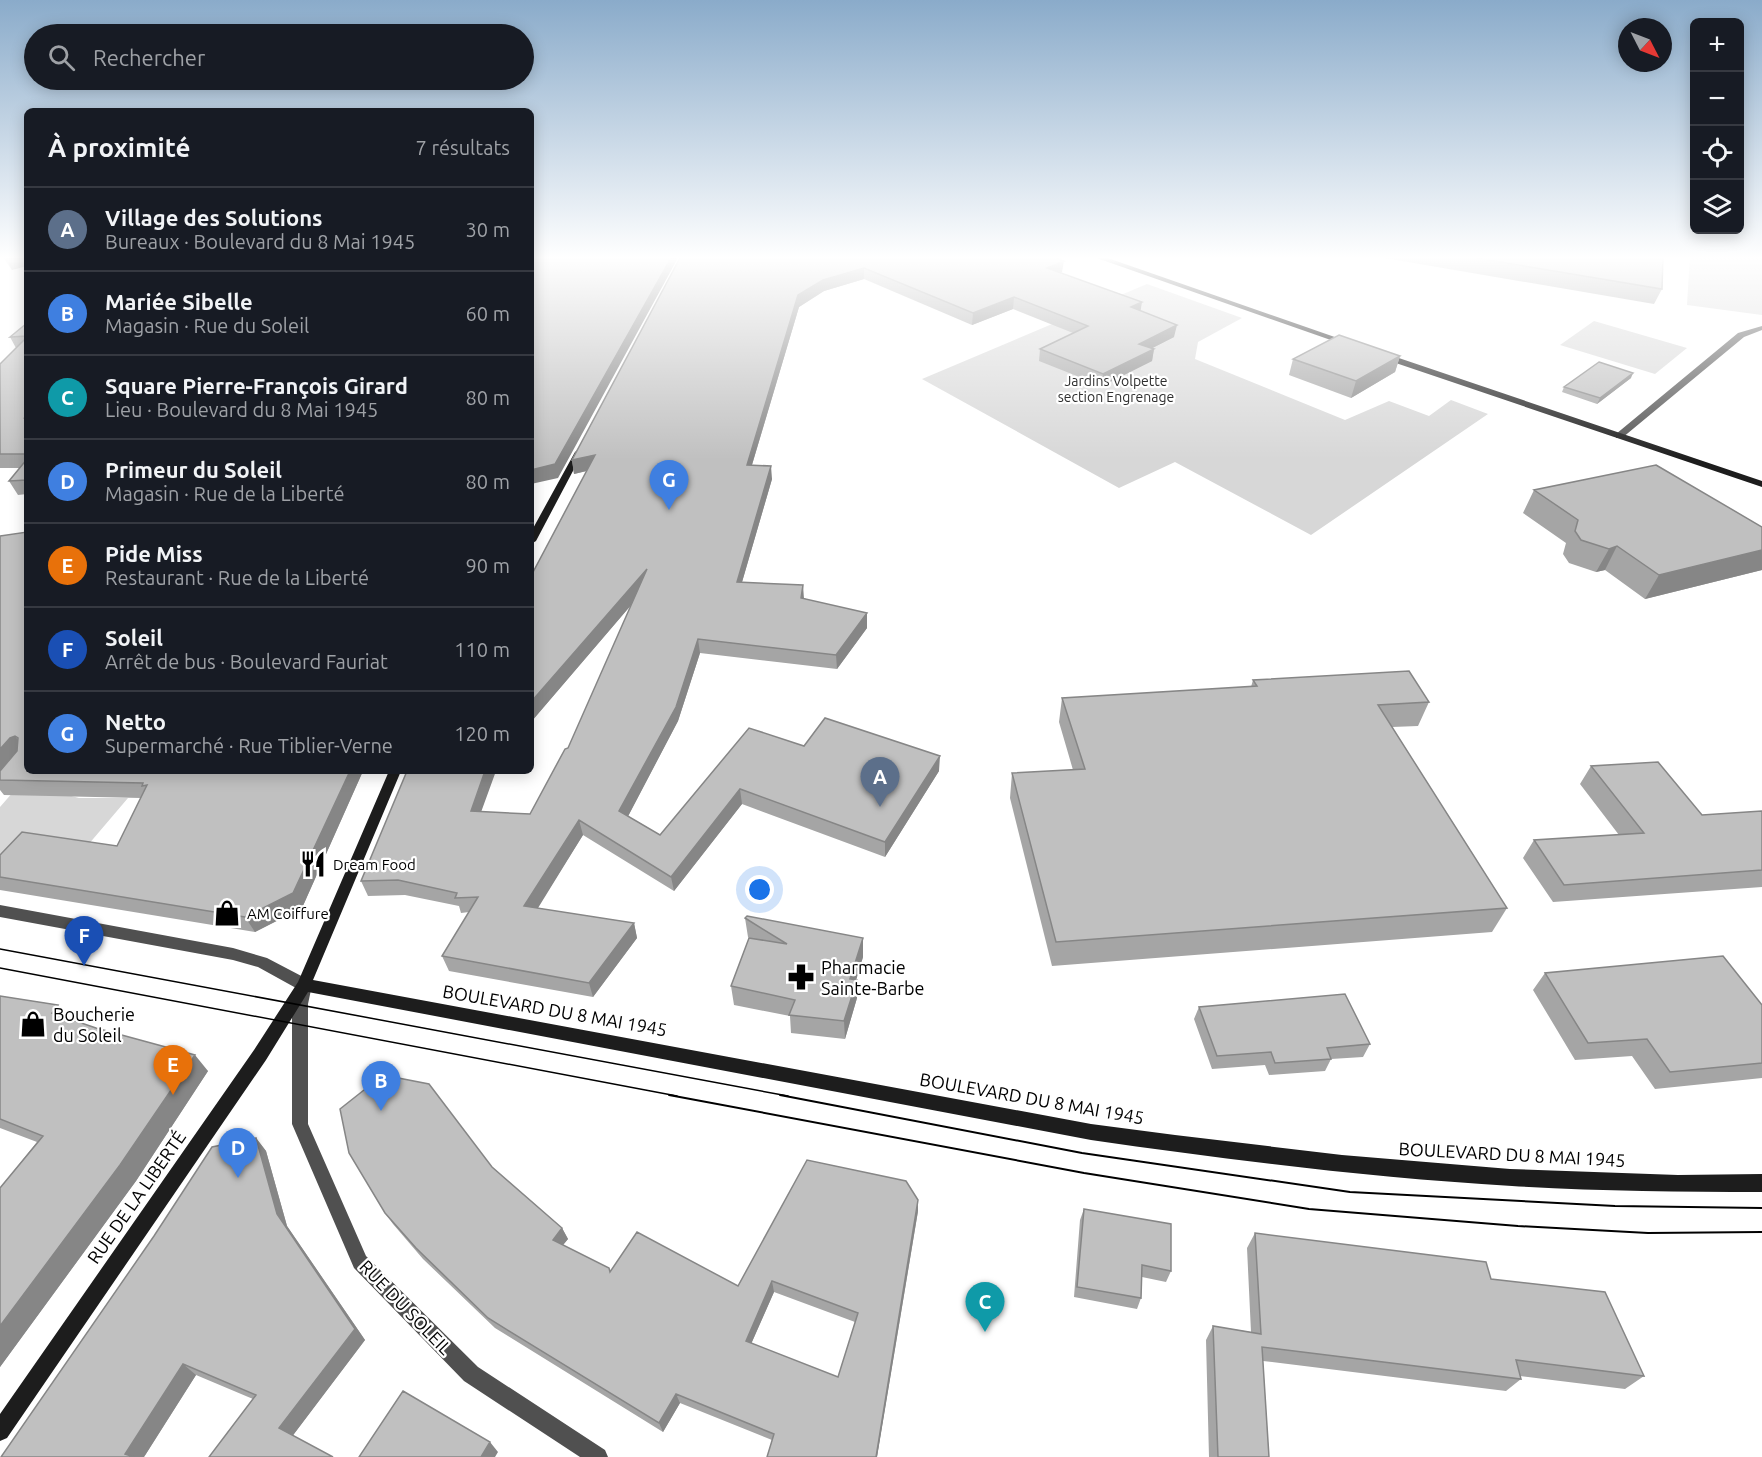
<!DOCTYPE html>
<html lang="fr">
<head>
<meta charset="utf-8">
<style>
	body { margin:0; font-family:Ubuntu,sans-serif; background:#20242c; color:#f1f3f6 }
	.controls { position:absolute; right:18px; top:18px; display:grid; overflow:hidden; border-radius:9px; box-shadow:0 3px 15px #0003 }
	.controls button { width:54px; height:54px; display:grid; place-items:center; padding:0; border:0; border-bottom:2px solid #363941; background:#171b24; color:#f1f3f6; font:30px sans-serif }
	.compass { position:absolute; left:1618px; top:18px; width:54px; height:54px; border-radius:50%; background:#171b24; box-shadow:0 3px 15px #0003; rotate:132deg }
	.you { position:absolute; left:760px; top:890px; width:21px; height:21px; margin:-15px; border:4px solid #fff; border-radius:50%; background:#1a73e8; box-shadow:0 0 0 9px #1a73e833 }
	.badge { display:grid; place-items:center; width:39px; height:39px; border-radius:50%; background:#0f766e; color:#fff; font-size:20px; font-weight:700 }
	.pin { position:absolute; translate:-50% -50px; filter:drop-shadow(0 2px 3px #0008) }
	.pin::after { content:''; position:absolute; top:32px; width:21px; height:18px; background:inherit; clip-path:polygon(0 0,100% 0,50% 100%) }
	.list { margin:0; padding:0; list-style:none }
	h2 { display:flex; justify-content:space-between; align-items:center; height:78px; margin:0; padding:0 24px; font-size:26px }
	h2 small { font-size:20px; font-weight:400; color:#9ea1a6 }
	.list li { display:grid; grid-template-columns:39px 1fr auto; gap:18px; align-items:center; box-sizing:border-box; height:84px; padding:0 24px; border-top:2px solid #363941 }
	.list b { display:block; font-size:22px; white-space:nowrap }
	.list p { margin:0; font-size:20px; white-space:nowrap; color:#9ea1a6 }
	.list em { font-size:20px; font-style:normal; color:#9ea1a6 }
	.icon { flex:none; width:33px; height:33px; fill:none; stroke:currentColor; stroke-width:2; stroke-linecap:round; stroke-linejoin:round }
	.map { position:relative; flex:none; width:1762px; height:1457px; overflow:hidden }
	.search { position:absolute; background:#171b24; box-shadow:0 3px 15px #0003; left:24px; top:24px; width:510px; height:66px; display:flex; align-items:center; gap:15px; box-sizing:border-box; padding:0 21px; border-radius:33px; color:#9ea1a6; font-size:22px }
	.panel { position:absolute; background:#171b24; box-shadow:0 3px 15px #0003; left:24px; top:108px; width:510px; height:666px; border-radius:9px }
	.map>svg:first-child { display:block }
	.green { fill:#d7d7d7 }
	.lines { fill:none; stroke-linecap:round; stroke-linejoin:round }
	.street { fill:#505050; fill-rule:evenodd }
	.secondary { fill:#1d1d1d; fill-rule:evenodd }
	.tram-far1 { stroke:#000; stroke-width:1.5 }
	.tram { stroke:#000; stroke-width:2 }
	.wall { fill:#a5a5a5; fill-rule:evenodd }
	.shaded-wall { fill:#868686 }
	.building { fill:#c0c0c0; stroke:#868686; stroke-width:1.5; fill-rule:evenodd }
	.labels { text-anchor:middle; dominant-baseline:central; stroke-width:4.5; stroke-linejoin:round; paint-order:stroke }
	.far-park-label { font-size:14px; fill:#2e2e2e; stroke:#fff }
	.poi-label { font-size:15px; fill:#000; stroke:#fff; text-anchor:start }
	.near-poi-label { font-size:18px; fill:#000; stroke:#fff; text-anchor:start }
	.near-street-label { font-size:18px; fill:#000; stroke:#fff }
</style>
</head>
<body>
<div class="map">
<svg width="1762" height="1457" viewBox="0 0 1762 1457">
	<rect width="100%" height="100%" fill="#fff"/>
	<path class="green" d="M 1690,256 L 1762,256 L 1762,315 L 1687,305 Z
		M 1147,284 L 1242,318 L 1198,342 L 1195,359 L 1345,420 L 1389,401 L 1429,416 L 1451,400 L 1488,414 L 1311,535 L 1175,462 L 1119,488 L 922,379 Z
		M 1594,321 L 1687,348 L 1655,374 L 1560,345 Z
		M 21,783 L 79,798 L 128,798 L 82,852 L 0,884 L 0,807 Z"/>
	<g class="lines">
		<path class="street" d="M 1762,326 L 1762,330 L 1744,337 L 1622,438 L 1616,438 L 1616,434 L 1738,333 Z
			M 0,905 L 233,948 L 267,958 L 309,980 L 312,985 L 308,1004 L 308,1124 L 366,1256 L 478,1367 L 605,1450 L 608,1457 L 580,1457 L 464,1381 L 354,1268 L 292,1124 L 292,1004 L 296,988 L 258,967 L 233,960 L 0,917 Z"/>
		<path class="secondary" d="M 1091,256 L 1102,256 L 1352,343 L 1345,345 Z
			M 1381,354 L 1387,354 L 1762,481 L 1762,487 L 1381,358 Z
			M 579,449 L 583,452 L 536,541 L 531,544 L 531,532 L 575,452 Z
			M 389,771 L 401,771 L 313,980 L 1091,1124 L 1175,1135 L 1342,1155 L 1510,1169 L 1678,1175 L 1762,1174 L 1762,1192 C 1678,1192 1595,1191 1512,1186 C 1371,1178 1231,1160 1091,1140 L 308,992 L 266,1060 L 7,1438 L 0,1441 L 0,1414 L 254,1050 L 298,982 Z"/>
		<path class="tram-far1" d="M 0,949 L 788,1096
			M 0,968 L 677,1096"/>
		<path class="tram" d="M 669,1095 L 1084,1173 L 1309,1209 L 1518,1226 L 1648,1233 L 1762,1232
			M 780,1095 L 1082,1153 L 1350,1192 L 1615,1206 L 1762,1208"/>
	</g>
	<path class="wall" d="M 2,256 L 27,256 L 12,270 Z
		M 681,256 L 1062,272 L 1061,273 L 1141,311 L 1174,337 L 1152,348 L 1154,349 L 1152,361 L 1102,386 L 1039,361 L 1040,349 L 1073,333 L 1013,309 L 972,325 L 864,279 L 824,291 L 799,307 L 752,465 L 772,479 L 742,582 L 804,598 L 867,628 L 837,669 L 700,653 L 678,721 L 628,816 L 660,835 L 804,746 L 939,771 L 885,857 L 742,804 L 674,891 L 583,835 L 537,908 L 634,923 L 637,938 L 593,997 L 449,971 L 442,956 L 469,912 L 461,913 L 459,906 L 405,895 L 368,896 L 361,881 L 481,812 L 530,814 L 568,748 L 632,604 L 531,722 L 531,576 L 587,471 L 574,474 L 572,460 Z
		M 1373,256 L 1663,256 L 1662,289 L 1654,304 Z
		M 27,323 L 27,494 L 18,495 L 9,481 L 20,468 L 0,468 L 0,364 L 16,348 L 10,337 Z
		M 1400,356 L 1395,372 L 1351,398 L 1289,375 L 1293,359 Z
		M 1631,378 L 1597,404 L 1562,392 L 1564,387 Z
		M 1534,490 L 1762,527 L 1762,570 L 1645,599 L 1605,570 L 1596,572 L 1569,563 L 1563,554 L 1566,543 L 1523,513 Z
		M 0,536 L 27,771 L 363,771 L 302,908 L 255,932 L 0,890 L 0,855 L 117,846 L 141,798 L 4,795 L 0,790 Z
		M 1253,680 L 1429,702 L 1418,726 L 1392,727 L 1507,908 L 1492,932 L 1052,966 L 1010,798 L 1012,773 L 1073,770 L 1059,722 L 1062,698 L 1251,687 Z
		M 1591,766 L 1702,815 L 1762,811 L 1762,887 L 1553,902 L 1523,858 L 1534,840 L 1619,835 L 1580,784 Z
		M 745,918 L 863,957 L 856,980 L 857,998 L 845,1039 L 791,1033 L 790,1016 L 734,1005 L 731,986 L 749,938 L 748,937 Z
		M 1545,973 L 1762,1005 L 1762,1078 L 1655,1089 L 1632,1056 L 1575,1060 L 1533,990 Z
		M 0,996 L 58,1005 L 70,1019 L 208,1071 L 136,1181 L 0,1367 L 0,1188 L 37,1142 L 0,1128 Z
		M 1199,1007 L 1370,1044 L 1363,1057 L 1331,1059 L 1325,1071 L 1269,1075 L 1265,1065 L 1212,1069 L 1194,1019 Z
		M 256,1138 L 266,1151 L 287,1226 L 365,1340 L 293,1435 L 209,1457 L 253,1399 L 196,1375 L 144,1457 Z
		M 492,1167 L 562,1228 L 568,1239 L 563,1245 L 609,1268 L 610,1271 L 738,1286 L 918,1211 L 877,1457 L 767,1457 L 772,1440 L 680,1403 L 663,1432 L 495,1328 L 423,1259 L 393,1224 L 385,1213 ZM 774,1292 L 855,1322 L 838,1377 L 751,1344 Z
		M 1084,1209 L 1171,1271 L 1166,1282 L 1142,1277 L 1141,1298 L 1137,1309 L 1074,1297 L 1080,1220 Z
		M 1255,1233 L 1491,1279 L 1644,1376 L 1625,1389 L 1520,1376 L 1521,1379 L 1506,1391 L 1263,1361 L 1269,1457 L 1209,1457 L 1206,1340 L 1213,1326 L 1251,1332 L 1247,1248 Z"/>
	<path class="shaded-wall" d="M 5,256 L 27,256 L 27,266 L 12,270 Z
		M 672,256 L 679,256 L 558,478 L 531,484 L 531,470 Z
		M 1064,261 L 1062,272 L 1045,279 L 1047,268 Z
		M 864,268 L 864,279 L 824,291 L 799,307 L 748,478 L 747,465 L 798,295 L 823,280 Z
		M 1014,297 L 1013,309 L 972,325 L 973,313 Z
		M 1142,302 L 1140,314 L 1131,307 Z
		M 1177,325 L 1174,337 L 1137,356 L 1139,344 Z
		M 1154,349 L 1152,361 L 1102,386 L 1103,374 Z
		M 1400,356 L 1395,372 L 1351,398 L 1356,381 Z
		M 1633,373 L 1631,378 L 1597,404 L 1600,398 Z
		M 595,455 L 598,468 L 574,474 L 572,460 Z
		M 771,466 L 772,479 L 738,596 L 737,582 Z
		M 1617,546 L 1605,570 L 1596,572 L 1609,549 Z
		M 1762,550 L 1762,570 L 1645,599 L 1659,575 Z
		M 647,569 L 650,583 L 531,722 L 531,702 Z
		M 803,585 L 804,599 L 801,598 Z
		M 867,613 L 867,628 L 837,669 L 836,655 Z
		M 698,639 L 700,653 L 678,721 L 623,826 L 619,811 Z
		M 15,736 L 26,751 L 0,777 L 0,749 L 10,738 Z
		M 940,756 L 939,771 L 885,857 L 885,842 Z
		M 350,771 L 363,771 L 302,908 L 255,932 L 245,917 Z
		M 485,771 L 496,771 L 476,826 L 471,811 Z
		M 740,789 L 742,804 L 674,891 L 671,877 Z
		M 579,820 L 583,835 L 530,921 L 524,906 Z
		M 634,923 L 637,938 L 593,997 L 589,983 Z
		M 863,938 L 863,957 L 851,997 L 850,979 Z
		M 857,980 L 857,998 L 845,1039 L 844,1021 Z
		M 58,1005 L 73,1022 L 52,1013 Z
		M 195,1055 L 208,1071 L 136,1181 L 0,1367 L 0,1326 Z
		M 256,1138 L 266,1151 L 287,1226 L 365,1340 L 291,1438 L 279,1428 L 277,1214 Z
		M 918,1200 L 918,1211 L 877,1457 L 876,1457 Z
		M 562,1228 L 568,1239 L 558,1251 L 553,1240 Z
		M 772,1281 L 774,1292 L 748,1351 L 746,1341 Z
		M 183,1364 L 196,1375 L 144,1457 L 131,1457 L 125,1454 Z
		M 676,1394 L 680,1403 L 663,1432 L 659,1423 Z
		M 490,1442 L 498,1452 L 495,1457 L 481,1457 Z"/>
	<path class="building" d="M 531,256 L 672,256 L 555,464 L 531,470 Z
		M 681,256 L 1050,256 L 1064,261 L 1047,268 L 1142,302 L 1131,307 L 1177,325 L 1139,344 L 1154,349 L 1103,374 L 1040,349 L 1088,326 L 1014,297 L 973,313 L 864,268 L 823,280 L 798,295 L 747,465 L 771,466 L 737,582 L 803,585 L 801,598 L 867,613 L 836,655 L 698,639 L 676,707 L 619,811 L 660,835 L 749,728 L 804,746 L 825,718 L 940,756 L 885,842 L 740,789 L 671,877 L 579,820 L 524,906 L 634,923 L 589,983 L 442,956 L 478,897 L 455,898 L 457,893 L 398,880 L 361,881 L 407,771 L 485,771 L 471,811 L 530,814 L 565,749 L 568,748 L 647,569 L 531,702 L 531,576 L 595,455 L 572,460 Z
		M 1464,256 L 1663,256 L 1662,289 Z
		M 27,323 L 27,336 L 10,337 Z
		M 1339,335 L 1400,356 L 1356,381 L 1293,359 Z
		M 27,337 L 27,414 L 25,417 L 27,416 L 27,454 L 0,454 L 0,364 Z
		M 1599,362 L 1633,373 L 1600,398 L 1564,387 Z
		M 27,459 L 27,480 L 9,481 Z
		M 1656,465 L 1762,527 L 1762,550 L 1659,575 L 1617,546 L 1609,549 L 1581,540 L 1575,531 L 1578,520 L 1534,490 Z
		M 27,532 L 27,771 L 350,771 L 293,893 L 245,917 L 0,877 L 0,855 L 22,832 L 117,846 L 147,785 L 142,786 L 143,783 L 0,780 L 0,771 L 17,751 L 18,738 L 15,736 L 10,738 L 0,749 L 0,536 Z
		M 1409,671 L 1429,702 L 1378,705 L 1507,908 L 1056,942 L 1012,773 L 1085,769 L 1062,698 L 1257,686 L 1253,680 Z
		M 1658,762 L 1702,815 L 1762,811 L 1762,870 L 1564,885 L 1534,840 L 1644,833 L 1591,766 Z
		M 747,916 L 863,938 L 850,979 L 857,980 L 844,1021 L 789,1015 L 795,1000 L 731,986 L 749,938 L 787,944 L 745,918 Z
		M 1723,956 L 1762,1005 L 1762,1063 L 1670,1072 L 1647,1039 L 1588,1043 L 1545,973 Z
		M 1345,994 L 1370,1044 L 1327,1048 L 1331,1059 L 1275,1063 L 1271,1052 L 1217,1056 L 1199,1007 Z
		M 0,996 L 58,1005 L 52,1013 L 96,1028 L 195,1055 L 120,1165 L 0,1326 L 0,1188 L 43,1136 L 0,1119 Z
		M 383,1075 L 429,1084 L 492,1167 L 562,1228 L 553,1240 L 609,1268 L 610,1272 L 637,1232 L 738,1286 L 807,1160 L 906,1181 L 918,1200 L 876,1457 L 767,1457 L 774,1434 L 676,1394 L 659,1423 L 488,1318 L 416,1248 L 385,1213 L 349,1153 L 340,1109 ZM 772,1281 L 858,1313 L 838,1377 L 746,1341 Z
		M 256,1138 L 277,1214 L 355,1329 L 279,1428 L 333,1457 L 209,1457 L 256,1395 L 183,1364 L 125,1454 L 134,1457 L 1,1457 L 154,1236 L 212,1147 Z
		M 1084,1209 L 1171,1224 L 1171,1271 L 1142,1265 L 1141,1298 L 1077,1287 Z
		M 1255,1233 L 1486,1262 L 1491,1279 L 1605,1292 L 1644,1376 L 1516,1360 L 1521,1379 L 1262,1347 L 1269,1457 L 1218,1457 L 1213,1326 L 1261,1334 Z
		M 403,1391 L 490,1442 L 481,1457 L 359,1457 Z"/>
	<linearGradient id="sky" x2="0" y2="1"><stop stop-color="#8aabca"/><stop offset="0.56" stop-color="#fff"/><stop offset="1" stop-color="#fff" stop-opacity="0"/></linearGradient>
	<rect width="1762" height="460" fill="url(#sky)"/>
	<defs>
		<g id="restaurant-bare" transform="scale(2.07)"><path d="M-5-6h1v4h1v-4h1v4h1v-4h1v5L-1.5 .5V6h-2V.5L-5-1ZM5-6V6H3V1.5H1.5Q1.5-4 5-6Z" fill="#000" stroke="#fff" stroke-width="2.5" paint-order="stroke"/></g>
		<g id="shop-bare" transform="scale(2.07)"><path d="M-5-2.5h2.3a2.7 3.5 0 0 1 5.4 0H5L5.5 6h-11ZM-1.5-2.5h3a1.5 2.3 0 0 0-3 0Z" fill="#000" stroke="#fff" stroke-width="2.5" paint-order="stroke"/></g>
		<g id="pharmacy-bare" transform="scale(2.07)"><path d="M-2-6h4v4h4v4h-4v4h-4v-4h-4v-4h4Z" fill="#000" stroke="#fff" stroke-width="2.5" paint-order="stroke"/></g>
	</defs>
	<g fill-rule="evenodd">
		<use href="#restaurant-bare" x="313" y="864"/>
		<use href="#shop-bare" x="227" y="913"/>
		<use href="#pharmacy-bare" x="801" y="977"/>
		<use href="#shop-bare" x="33" y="1024"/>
	</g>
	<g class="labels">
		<g class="far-park-label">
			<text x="1116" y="381">Jardins Volpette<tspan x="1116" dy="16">section Engrenage</tspan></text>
		</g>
		<g class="poi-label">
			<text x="333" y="864">Dream Food</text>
			<text x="247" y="913">AM Coiffure</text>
		</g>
		<g class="near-poi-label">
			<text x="821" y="967">Pharmacie<tspan x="821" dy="21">Sainte-Barbe</tspan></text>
			<text x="53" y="1014">Boucherie<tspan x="53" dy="21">du Soleil</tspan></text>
		</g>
		<g class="near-street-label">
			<text transform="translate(555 1010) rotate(10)">BOULEVARD DU 8 MAI 1945</text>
			<text transform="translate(1032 1098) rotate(10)">BOULEVARD DU 8 MAI 1945</text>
			<text transform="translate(1512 1154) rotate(3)">BOULEVARD DU 8 MAI 1945</text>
			<text transform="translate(136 1197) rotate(-55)">RUE DE LA LIBERTÉ</text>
			<text transform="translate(406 1307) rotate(46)">RUE DU SOLEIL</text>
		</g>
	</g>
</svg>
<div class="controls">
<button>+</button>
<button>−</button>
<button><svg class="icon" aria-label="locate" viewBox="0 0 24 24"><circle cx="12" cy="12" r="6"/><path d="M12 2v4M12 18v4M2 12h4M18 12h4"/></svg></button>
<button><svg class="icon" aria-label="layers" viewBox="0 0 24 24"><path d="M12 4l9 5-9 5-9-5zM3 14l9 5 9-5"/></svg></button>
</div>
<svg class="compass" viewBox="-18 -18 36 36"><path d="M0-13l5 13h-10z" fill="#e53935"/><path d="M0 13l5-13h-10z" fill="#9ea1a6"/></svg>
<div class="you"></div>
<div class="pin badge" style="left:880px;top:807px;background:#5c6f8a">A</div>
<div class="pin badge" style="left:381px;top:1111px;background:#3f7fe0">B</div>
<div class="pin badge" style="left:985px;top:1332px;background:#0f9aa8">C</div>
<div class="pin badge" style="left:238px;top:1178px;background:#3f7fe0">D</div>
<div class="pin badge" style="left:173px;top:1095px;background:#e8710a">E</div>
<div class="pin badge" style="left:84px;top:966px;background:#1a4fb4">F</div>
<div class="pin badge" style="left:669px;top:510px;background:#3f7fe0">G</div>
<div class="search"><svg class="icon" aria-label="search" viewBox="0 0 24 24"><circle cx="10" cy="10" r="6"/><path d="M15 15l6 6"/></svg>Rechercher</div>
<section class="panel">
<h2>À proximité<small>7 résultats</small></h2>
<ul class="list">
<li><span class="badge" style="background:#5c6f8a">A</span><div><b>Village des Solutions</b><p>Bureaux · Boulevard du 8 Mai 1945</p></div><em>30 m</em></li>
<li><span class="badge" style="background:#3f7fe0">B</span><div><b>Mariée Sibelle</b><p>Magasin · Rue du Soleil</p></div><em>60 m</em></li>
<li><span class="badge" style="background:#0f9aa8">C</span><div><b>Square Pierre-François Girard</b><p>Lieu · Boulevard du 8 Mai 1945</p></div><em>80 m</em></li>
<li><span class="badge" style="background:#3f7fe0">D</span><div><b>Primeur du Soleil</b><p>Magasin · Rue de la Liberté</p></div><em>80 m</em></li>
<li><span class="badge" style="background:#e8710a">E</span><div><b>Pide Miss</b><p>Restaurant · Rue de la Liberté</p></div><em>90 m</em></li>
<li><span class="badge" style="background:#1a4fb4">F</span><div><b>Soleil</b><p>Arrêt de bus · Boulevard Fauriat</p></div><em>110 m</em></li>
<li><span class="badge" style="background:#3f7fe0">G</span><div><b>Netto</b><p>Supermarché · Rue Tiblier-Verne</p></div><em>120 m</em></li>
</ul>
</section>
</div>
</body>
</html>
